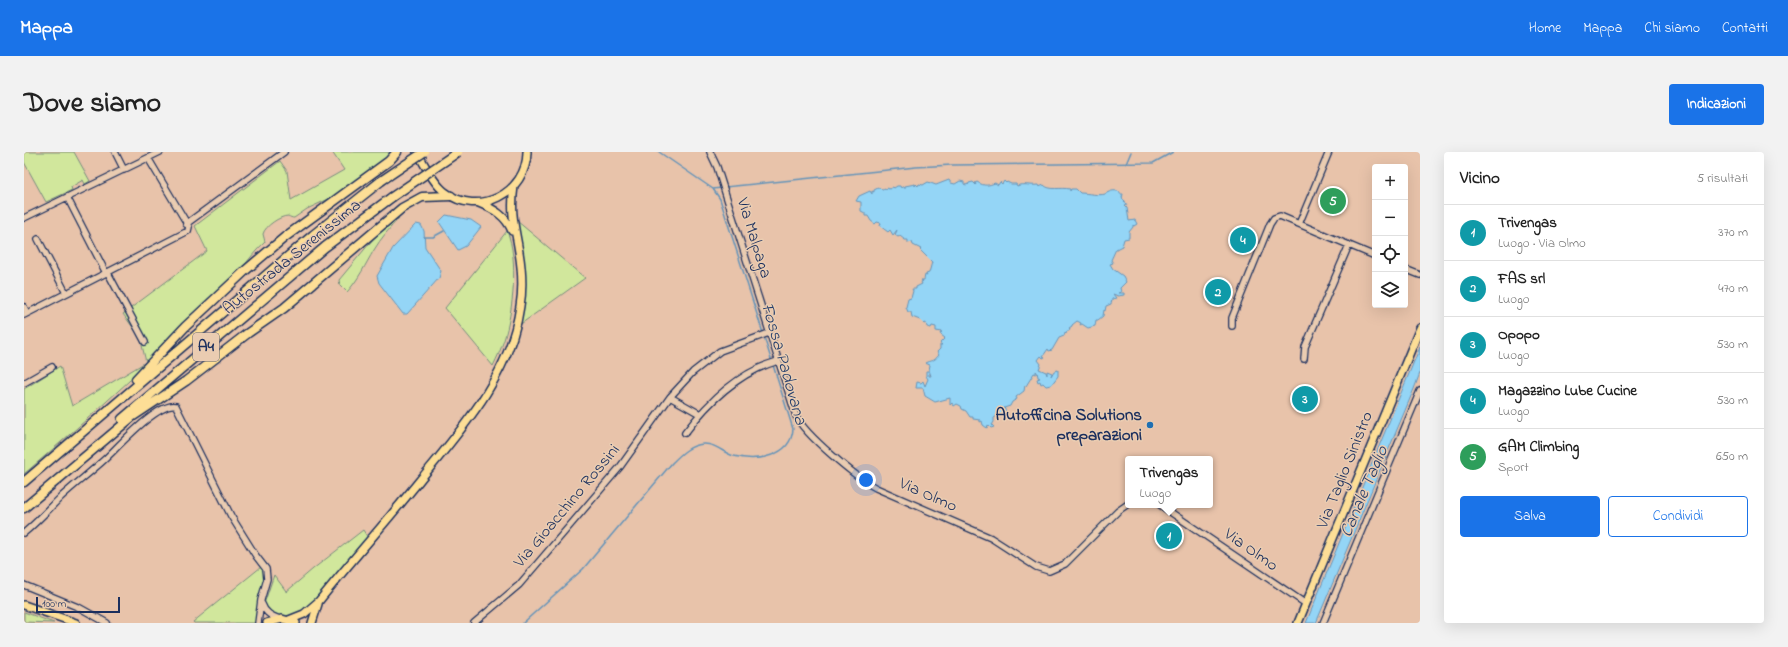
<!DOCTYPE html>
<html lang="it">
<head>
<meta charset="utf-8">
<style>
	body { margin:0; font-family:"Indie Flower",sans-serif; background:#f2f2f2; color:#222 }
	.controls { position:absolute; right:12px; top:12px; display:grid; overflow:hidden; border-radius:4px; box-shadow:0 4px 16px #0002 }
	.controls button { width:36px; height:36px; display:grid; place-items:center; padding:0; border:0; border-bottom:1px solid #e0e0e0; background:#fff; color:#222; font:20px sans-serif }
	.scale { position:absolute; left:12px; bottom:10px; width:84px; box-sizing:border-box; padding-left:4px; border:2px solid #1b2f5e; border-top:0; font-size:11px; line-height:14px; white-space:nowrap; color:#1b2f5e; -webkit-text-stroke:3px #eaccb1; paint-order:stroke }
	.you { position:absolute; left:842px; top:328px; width:14px; height:14px; margin:-10px; border:3px solid #fff; border-radius:50%; background:#1a73e8; box-shadow:0 0 0 6px #1a73e833 }
	.badge { display:grid; place-items:center; width:26px; height:26px; border-radius:50%; background:#1a73e8; color:#fff; font-size:13px; font-weight:700 }
	.pin { position:absolute; translate:-50% -50%; border:2px solid #fff; box-shadow:0 1px 4px #0006 }
	.popup { position:absolute; left:1101px; top:304px; width:88px; height:52px; box-sizing:border-box; display:grid; place-content:center; border-radius:4px; background:#fff; filter:drop-shadow(0 1px 3px #0005); font-size:13px; white-space:nowrap; color:#767676 }
	.popup b { font-size:15px; color:#222 }
	.popup::after { content:''; position:absolute; left:50%; top:100%; margin-left:-8px; border:8px solid transparent; border-top-color:#fff }
	.list { margin:0; padding:0; list-style:none }
	h2 { display:flex; justify-content:space-between; align-items:center; height:52px; margin:0; padding:0 16px; font-size:17px }
	h2 small { font-size:13px; font-weight:400; color:#767676 }
	.list li { display:grid; grid-template-columns:26px 1fr auto; gap:12px; align-items:center; box-sizing:border-box; height:56px; padding:0 16px; border-top:1px solid #e0e0e0 }
	.list b { display:block; font-size:15px; white-space:nowrap }
	.list p { margin:0; font-size:13px; white-space:nowrap; color:#767676 }
	.list em { font-size:13px; font-style:normal; color:#767676 }
	.actions { display:flex; gap:8px; padding:12px 16px }
	.actions a { flex:1; padding:9px 0; border:1px solid #1a73e8; border-radius:4px; text-align:center; font-size:14px; color:#1a73e8 }
	.actions .main { background:#1a73e8; color:#fff }
	.icon { flex:none; width:22px; height:22px; fill:none; stroke:currentColor; stroke-width:2; stroke-linecap:round; stroke-linejoin:round }
	.map { position:relative; flex:none; width:1396px; height:471px; overflow:hidden; border-radius:4px }
	header { display:flex; align-items:center; gap:24px; box-sizing:border-box; height:56px; padding:0 20px; background:#1a73e8; color:#fff }
	header strong { font-size:19px }
	nav { display:flex; gap:22px; margin-inline-start:auto; font-size:14px }
	.intro { display:flex; align-items:center; justify-content:space-between; box-sizing:border-box; height:96px; padding:0 24px }
	h1 { margin:0; font-size:28px }
	.button { padding:10px 18px; border-radius:4px; background:#1a73e8; color:#fff; font-size:14px; font-weight:700 }
	main { display:flex; gap:24px; padding:0 24px }
	aside { flex:1; background:#fff; border-radius:4px; box-shadow:0 4px 16px #0002 }
	.map>svg:first-child { display:block }
	.green { fill:#d1e79c; stroke:#768b7d }
	.water { fill:#94d5f6; stroke:#6493b9 }
	.lines { fill:none; stroke-linecap:round; stroke-linejoin:round }
	.stream { stroke:#6493b9; stroke-width:1.5 }
	.minor-casing { stroke:#1b2f5e; stroke-width:8 }
	.major-casing { stroke:#1b2f5e; stroke-width:10 }
	.highway-casing { stroke:#1b2f5e; stroke-width:11 }
	.minor { stroke:#eaccb1; stroke-width:5.5 }
	.major { stroke:#fdde96; stroke-width:7 }
	.highway { stroke:#fdde96; stroke-width:8 }
	.highway-bridge-casing { stroke:#1b2f5e; stroke-width:11; stroke-linecap:butt }
	.highway-bridge { stroke:#fdde96; stroke-width:8 }
	.poi-dot { fill:#1f6fb2; stroke:#eaccb1; stroke-width:1.5 }
	.labels { text-anchor:middle; dominant-baseline:central; stroke-width:3; stroke-linejoin:round; paint-order:stroke }
	.shield { fill:#eaccb1; stroke:#595e77; stroke-width:1 }
	.shield-label { font-size:16px; font-weight:bold; fill:#1b2f5e }
	.street-label { font-size:17px; fill:#1b2f5e; stroke:#eaccb1 }
	.poi-label { font-size:17px; font-weight:bold; fill:#1b2f5e; stroke:#eaccb1; text-anchor:end }
	.water-label { font-size:18px; font-style:italic; fill:#27406d; stroke:#eaccb1 }
</style>
</head>
<body>
<header>
<strong>Mappa</strong>
<nav><a>Home</a><a>Mappa</a><a>Chi siamo</a><a>Contatti</a></nav>
</header>
<div class="intro"><h1>Dove siamo</h1><a class="button">Indicazioni</a></div>
<main>
<div class="map">
<svg width="1396" height="471" viewBox="0 0 1396 471">
	<rect width="100%" height="100%" fill="#e8c3aa"/>
	<filter id="ink" filterUnits="userSpaceOnUse"><feTurbulence type="fractalNoise" baseFrequency=".025" numOctaves="2"/><feDisplacementMap in="SourceGraphic" scale="8" xChannelSelector="R" yChannelSelector="G"/><feConvolveMatrix kernelMatrix="1 2 1 2 8 2 1 2 1" color-interpolation-filters="sRGB"/></filter>
	<g filter="url(#ink)">
		<path class="green" d="M 0,0 L 50,0 L 66,29 L 61,32 L 59,28 L 47,35 L 48,38 L 22,50 L 0,10 Z
			M 308,0 L 372,0 L 311,44 L 283,57 L 270,66 C 268,66 266,65 264,64 C 256,64 241,74 239,82 L 241,90 C 223,106 213,127 196,143 C 132,205 67,265 0,322 L 0,237 L 36,214 L 48,254 L 122,210 L 116,185 L 99,162 L 183,99 L 171,74 L 256,9 L 263,19 L 267,48 L 320,18 Z
			M 375,66 C 366,76 357,86 350,98 C 341,113 335,127 323,140 L 316,133 L 315,128 L 355,80 Z
			M 493,69 L 561,126 L 494,174 L 500,109 Z
			M 483,79 C 495,107 489,160 480,188 C 477,197 473,206 469,214 L 421,156 Z
			M 339,378 L 344,386 L 284,457 C 276,461 255,469 247,463 C 244,460 242,455 240,452 L 250,423 L 262,439 L 262,440 L 289,417 Z
			M 237,415 L 241,420 L 240,431 L 234,449 L 233,471 L 170,471 L 169,470 Z
			M 0,460 L 30,471 L 0,470 Z"/>
		<path class="water" d="M 925,28 L 927,31 L 931,32 L 936,29 L 940,30 L 940,32 L 942,33 L 944,32 L 944,33 L 945,31 L 949,30 L 952,33 L 951,31 L 953,30 C 961,35 965,33 971,31 L 974,33 L 976,30 L 978,32 L 980,29 L 982,31 L 983,30 L 987,32 L 992,32 L 993,34 C 998,31 1006,34 1014,33 L 1015,35 L 1020,33 C 1025,39 1037,35 1046,37 L 1046,39 L 1047,37 L 1052,37 L 1056,41 C 1063,41 1076,44 1081,42 C 1085,40 1089,37 1096,40 L 1096,42 L 1099,42 L 1098,46 L 1103,53 L 1101,54 L 1103,56 L 1105,69 L 1111,68 L 1113,72 L 1110,74 L 1109,73 L 1109,75 L 1105,80 L 1105,86 L 1100,87 L 1098,94 L 1092,97 L 1087,108 L 1089,111 L 1086,112 L 1089,117 L 1099,124 L 1102,130 L 1096,136 L 1097,140 L 1094,141 L 1100,141 L 1100,143 L 1094,144 L 1089,142 L 1092,146 L 1088,147 L 1087,152 L 1082,154 L 1081,159 L 1080,158 L 1079,164 L 1074,168 L 1072,168 L 1071,174 L 1064,176 L 1058,172 L 1056,173 L 1057,171 L 1053,169 L 1048,173 L 1048,174 L 1045,176 L 1046,177 L 1045,179 L 1043,179 L 1042,181 L 1041,180 L 1040,184 L 1035,186 L 1028,198 L 1025,199 L 1024,197 L 1019,204 L 1021,205 L 1019,206 L 1017,204 L 1014,208 L 1017,212 L 1015,217 L 1022,220 L 1023,223 L 1023,219 L 1028,221 L 1027,224 L 1030,219 L 1034,218 L 1034,224 L 1027,233 L 1022,234 L 1019,231 L 1017,232 L 1016,229 L 1014,230 L 1013,227 L 1016,226 L 1014,225 L 1013,220 L 1012,219 L 1012,222 L 1010,221 L 1002,234 L 1001,233 L 1000,239 L 992,245 L 993,247 L 988,250 L 986,254 L 980,256 L 984,262 L 976,265 L 974,263 L 970,266 L 970,270 L 968,273 L 970,275 L 967,276 L 964,273 L 963,276 L 959,273 L 958,269 L 956,270 L 956,268 L 949,267 L 949,265 L 946,265 L 942,259 L 938,257 L 937,254 L 933,252 L 930,254 L 928,251 L 926,253 L 926,246 L 911,250 L 901,244 L 899,236 L 892,236 L 893,230 L 897,231 L 899,229 L 901,234 L 904,227 L 902,224 L 902,219 L 905,219 L 905,224 L 907,224 L 905,218 L 906,213 L 901,211 C 906,208 910,210 915,203 L 913,200 L 916,197 L 916,193 L 918,193 L 916,191 L 921,186 L 917,183 L 916,181 L 918,180 L 912,179 L 912,175 L 908,174 L 907,176 L 903,175 L 902,171 L 900,172 L 896,168 L 888,165 L 887,160 L 884,160 L 882,155 L 884,147 L 887,146 L 889,139 L 888,137 L 892,137 L 892,135 L 898,132 L 897,130 L 899,129 L 897,128 L 900,128 L 901,123 L 903,124 L 902,122 L 905,121 L 908,110 L 896,98 L 897,97 L 889,93 L 888,90 L 884,91 L 884,88 L 881,88 L 876,84 L 874,85 L 871,83 L 873,78 L 869,83 L 866,78 L 864,80 L 856,74 L 857,71 L 853,70 L 851,72 L 847,69 L 844,64 L 841,64 L 841,61 L 837,59 L 837,50 L 832,49 L 835,44 L 846,39 L 848,42 L 848,39 L 850,40 L 850,38 L 854,36 L 859,37 L 861,36 L 862,38 L 863,36 L 865,37 L 869,35 L 870,36 L 873,34 L 876,34 L 877,36 L 880,34 L 880,36 L 881,36 L 881,34 L 891,32 L 891,34 L 892,32 L 894,34 L 895,32 L 899,33 L 904,30 L 912,33 Z
			M 422,63 L 447,68 L 457,75 L 442,94 L 434,98 L 415,70 Z
			M 392,72 L 397,73 L 400,79 L 401,95 L 417,119 L 415,126 L 383,162 L 379,162 L 355,131 L 353,124 L 369,96 Z
			M 1396,195 L 1396,221 L 1390,237 L 1292,471 L 1282,471 Z"/>
		<g class="lines">
			<path class="stream" d="M 635,0 L 689,37 L 697,36
				M 1102,12 L 1107,0
				M 701,35 L 892,15 L 928,13 L 1129,11 L 1149,0
				M 689,37 L 696,47 L 739,181
				M 400,85 L 409,85 L 420,79
				M 740,185 L 748,210
				M 499,471 L 559,417 L 648,311 C 657,302 666,293 679,292 C 691,291 699,301 710,304 C 732,310 767,305 769,277 L 749,213"/>
			<g class="minor-casing">
				<path id="minor" d="M 91,0 L 100,18
					M 686,0 L 693,15 L 772,264 C 781,283 833,326 852,336 L 967,386 L 1012,415 L 1025,419 L 1041,412 L 1094,359 L 1104,352
					M 43,45 L 82,121
					M 0,66 L 136,0
					M 162,72 L 260,0
					M 1275,72 L 1305,0
					M 14,87 L 42,141
					M 1381,117 L 1396,123
					M 84,121 L 121,190
					M 0,155 L 3,161
					M 0,163 L 164,79 L 165,75 L 124,6
					M 1208,174 L 1208,166 L 1246,72 L 1250,66 L 1256,64 L 1351,104
					M 1280,207 L 1281,195 L 1325,93
					M 0,231 L 28,215
					M 646,245 L 676,262
					M 661,281 C 685,249 715,220 754,209
					M 1136,353 L 1282,452
					M 0,381 C 13,370 25,357 37,345 C 51,332 67,320 81,307 C 94,295 134,250 152,254 L 207,364 L 232,404 L 242,417 L 243,427 L 237,448 L 234,471
					M 0,433 L 56,456 L 83,471
					M 238,452 C 241,461 247,464 256,467
					M 450,471 L 495,433 L 596,315 L 646,245 L 669,220 L 696,199 L 745,181
					M 1299,471 L 1396,239"/>
			</g>
			<g class="major-casing">
				<path id="major" d="M 393,0 C 401,13 409,31 421,40 C 454,66 503,41 503,0
					M 455,51 C 470,57 482,64 488,79
					M 0,453 L 52,471
					M 265,468 L 280,462 L 295,449 C 328,408 363,369 396,328 C 438,277 487,222 496,154 C 499,137 498,118 495,100 C 491,74 486,62 490,34
					M 243,471 L 258,467 L 272,471
					M 288,471 L 294,452
					M 1274,471 L 1396,176"/>
			</g>
			<g class="highway-casing">
				<path id="highway" d="M 112,227 L 161,175 L 222,118 L 261,85 L 365,9 L 373,0
					M 98,267 L 301,95 L 368,45
					M 0,330 L 289,83 L 357,29
					M 0,356 L 108,265 L 162,229 L 224,181 L 260,156 L 378,56 L 398,45 L 427,44"/>
			</g>
			<use href="#minor" class="minor"/>
			<use href="#major" class="major"/>
			<use href="#highway" class="highway"/>
			<g class="highway-bridge-casing">
				<path id="highway-bridge" d="M 357,29 L 400,0
					M 368,45 L 434,0"/>
			</g>
			<use href="#highway-bridge" class="highway-bridge"/>
		</g>
	</g>
	<circle class="poi-dot" cx="1126" cy="273" r="4"/>
	<g class="labels">
		<rect class="shield" x="169" y="181" width="26" height="28" rx="3"/>
		<g class="shield-label">
			<text x="182" y="195">A4</text>
		</g>
		<g class="street-label">
			<text transform="translate(730 86) rotate(73)">Via Malpaga</text>
			<text transform="translate(268 105) rotate(-39)">Autostrada Serenissima</text>
			<text transform="translate(1321 318) rotate(-68)">Via Taglio Sinistro</text>
			<text transform="translate(904 343) rotate(24)">Via Olmo</text>
			<text transform="translate(543 354) rotate(-50)">Via Gioacchino Rossini</text>
			<text transform="translate(1227 398) rotate(35)">Via Olmo</text>
		</g>
		<g class="poi-label">
			<text x="1118" y="263">Autofficina Solutions<tspan x="1118" dy="20">preparazioni</tspan></text>
		</g>
		<g class="water-label">
			<text transform="translate(759 212) rotate(74)">Fossa Padovana</text>
			<text transform="translate(1341 340) rotate(-67)">Canale Taglio</text>
		</g>
	</g>
</svg>
<div class="controls">
<button>+</button>
<button>−</button>
<button><svg class="icon" aria-label="locate" viewBox="0 0 24 24"><circle cx="12" cy="12" r="6"/><path d="M12 2v4M12 18v4M2 12h4M18 12h4"/></svg></button>
<button><svg class="icon" aria-label="layers" viewBox="0 0 24 24"><path d="M12 4l9 5-9 5-9-5zM3 14l9 5 9-5"/></svg></button>
</div>
<div class="scale">100 m</div>
<div class="you"></div>
<div class="pin badge" style="left:1145px;top:384px;background:#0f9aa8">1</div>
<div class="popup"><b>Trivengas</b>Luogo</div>
<div class="pin badge" style="left:1194px;top:140px;background:#0f9aa8">2</div>
<div class="pin badge" style="left:1281px;top:247px;background:#0f9aa8">3</div>
<div class="pin badge" style="left:1219px;top:88px;background:#0f9aa8">4</div>
<div class="pin badge" style="left:1309px;top:49px;background:#2e9e5b">5</div>
</div>
<aside>
<h2>Vicino<small>5 risultati</small></h2>
<ul class="list">
<li><span class="badge" style="background:#0f9aa8">1</span><div><b>Trivengas</b><p>Luogo · Via Olmo</p></div><em>370 m</em></li>
<li><span class="badge" style="background:#0f9aa8">2</span><div><b>FAS srl</b><p>Luogo</p></div><em>470 m</em></li>
<li><span class="badge" style="background:#0f9aa8">3</span><div><b>Opopo</b><p>Luogo</p></div><em>530 m</em></li>
<li><span class="badge" style="background:#0f9aa8">4</span><div><b>Magazzino Lube Cucine</b><p>Luogo</p></div><em>530 m</em></li>
<li><span class="badge" style="background:#2e9e5b">5</span><div><b>GAM Climbing</b><p>Sport</p></div><em>650 m</em></li>
</ul>
<div class="actions"><a class="main">Salva</a><a>Condividi</a></div>
</aside>
</main>
</body>
</html>
